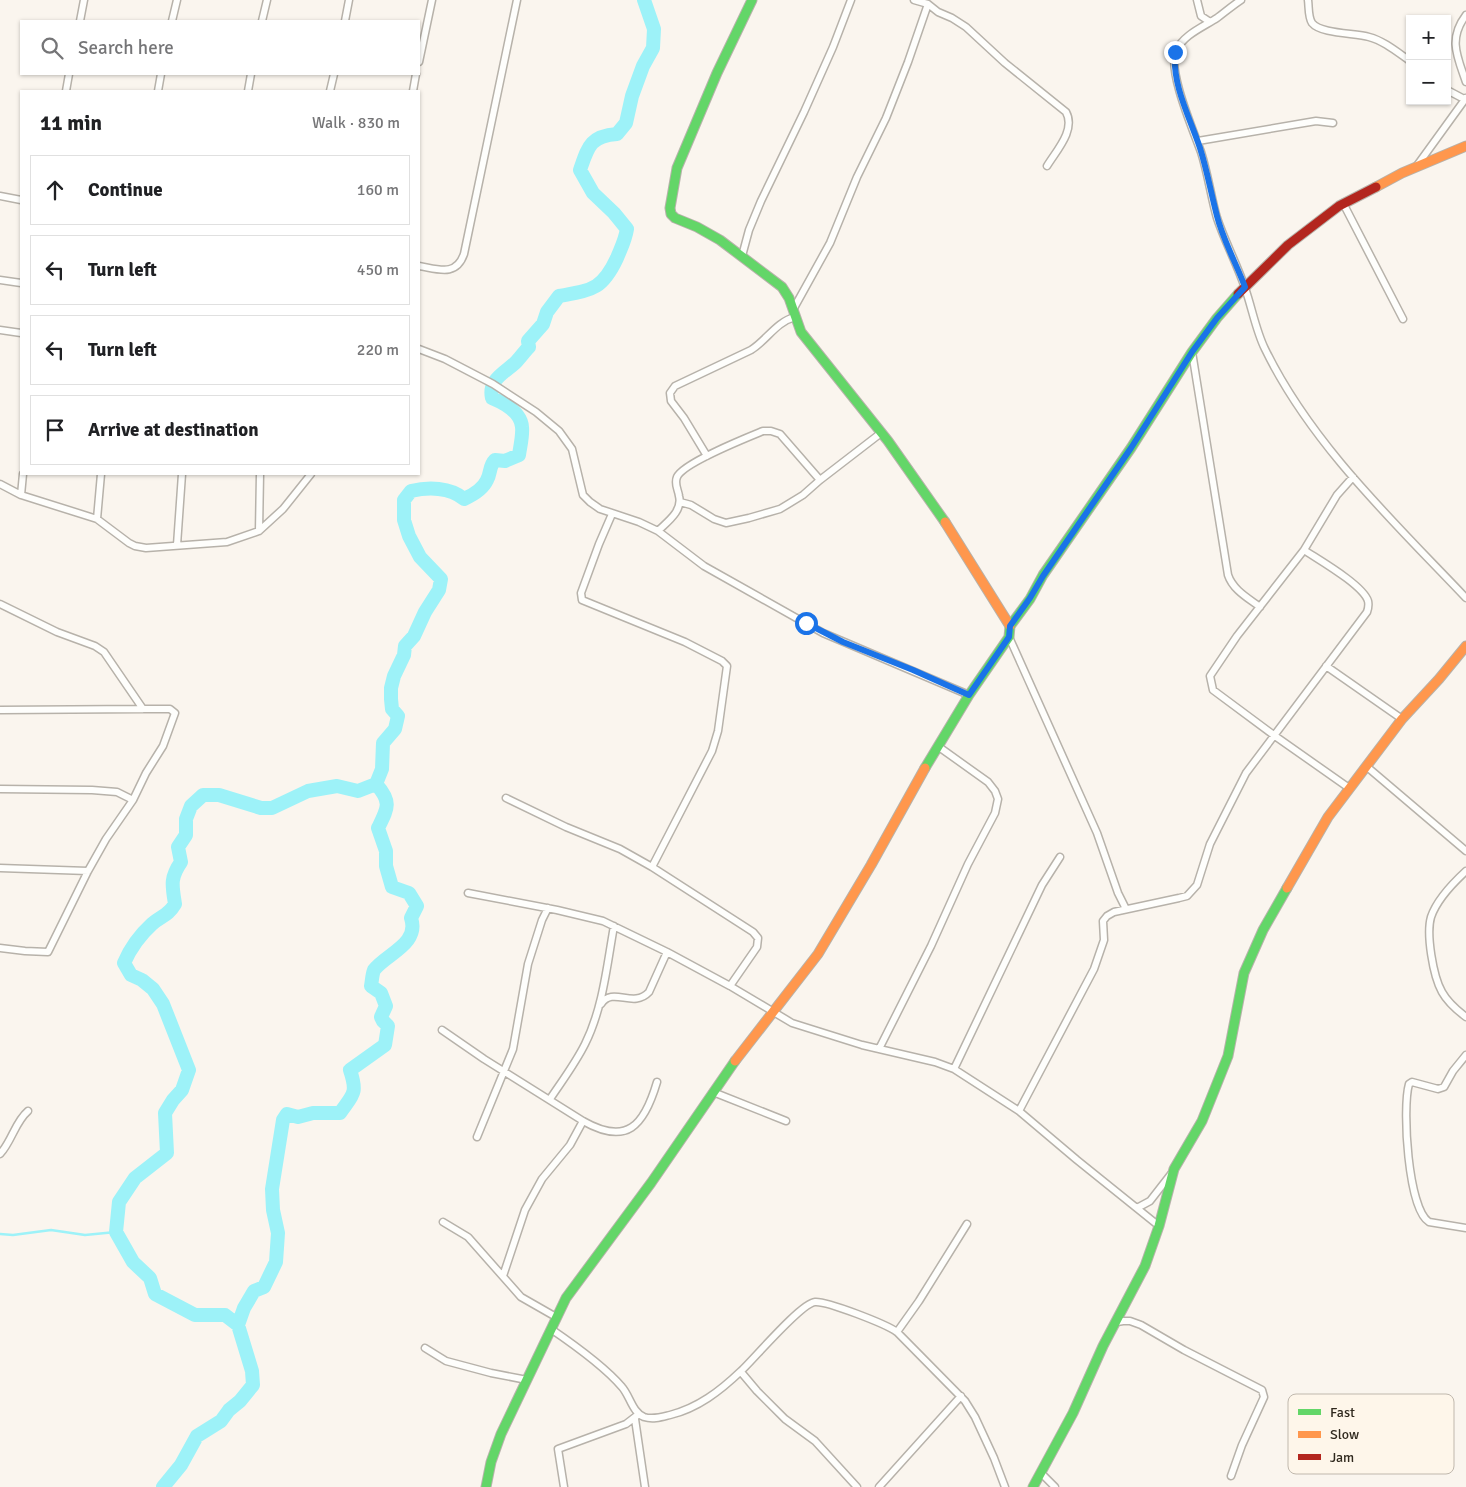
<!DOCTYPE html>
<html lang="en">
<head>
<meta charset="utf-8">
<style>
	body { margin:0; font-family:Signika,sans-serif; background:#f2f2f2; color:#202124 }
	.controls { position:absolute; right:15px; top:15px; display:grid; overflow:hidden; border-radius:0px; box-shadow:0 1px 4px #0004 }
	.controls button { width:45px; height:45px; display:grid; place-items:center; padding:0; border:0; border-bottom:1px solid #e0e0e0; background:#fff; color:#202124; font:25px sans-serif }
	.stop { position:absolute; width:15px; height:15px; margin:-11px; border:4px solid #1a73e8; border-radius:50%; background:#fff }
	.stop.end { background:#1a73e8; border-color:#fff; box-shadow:0 1px 5px #0008 }
	.list { margin:0; padding:0; list-style:none }
	h2 { display:flex; justify-content:space-between; align-items:center; height:65px; margin:0; padding:0 20px; font-size:21px }
	h2 small { font-size:16px; font-weight:400; color:#757577 }
	.list li { display:grid; grid-template-columns:32px 1fr auto; gap:15px; align-items:center; box-sizing:border-box; height:70px; margin:0 10px 10px; padding:0 10px; border:1px solid #e0e0e0; border-radius:0px }
	.list b { display:block; font-size:19px; white-space:nowrap }
	.list em { font-size:16px; font-style:normal; color:#757577 }
	.icon { flex:none; width:28px; height:28px; fill:none; stroke:currentColor; stroke-width:2; stroke-linecap:round; stroke-linejoin:round }
	.map { position:relative; flex:none; width:1466px; height:1487px; overflow:hidden }
	.search { position:absolute; background:#fff; box-shadow:0 1px 4px #0004; left:20px; top:20px; width:400px; height:55px; display:flex; align-items:center; gap:12px; box-sizing:border-box; padding:0 18px; border-radius:0px; color:#757577; font-size:19px }
	.panel { position:absolute; background:#fff; box-shadow:0 1px 4px #0004; left:20px; top:90px; width:400px; height:385px; border-radius:0px }
	.map>svg:first-child { display:block }
	.lines { fill:none; stroke-linecap:round; stroke-linejoin:round }
	.stream { stroke:#9df2f8; stroke-width:2.5 }
	.river { stroke:#9df2f8; stroke-width:14 }
	.street-casing { stroke:#b7b2aa; stroke-width:9 }
	.fast-casing { stroke:#b7b2aa; stroke-width:11 }
	.slow-casing { stroke:#b7b2aa; stroke-width:11 }
	.jam-casing { stroke:#b7b2aa; stroke-width:11 }
	.street { stroke:#fefefc; stroke-width:6 }
	.fast { stroke:#63d668; stroke-width:9 }
	.slow { stroke:#ff974d; stroke-width:9 }
	.jam { stroke:#b3261e; stroke-width:9 }
	.route { stroke:#1a73e8; stroke-width:6 }
	.key { fill:#fef6ea; stroke:#c0b8ad; stroke-width:1 }
	.key-label { font-size:14px; fill:#30291e }
</style>
</head>
<body>
<div class="map">
<svg width="1466" height="1487" viewBox="0 0 1466 1487">
	<rect width="100%" height="100%" fill="#faf5ee"/>
	<g class="lines">
		<path class="stream" d="M 0,1234 L 13,1235 L 51,1230 L 85,1235 L 116,1232"/>
		<path class="river" d="M 238,1325 L 244,1308 L 254,1291 L 264,1287 L 276,1262 L 278,1233 L 273,1210 L 272,1189 L 283,1120 L 287,1114 L 298,1117 L 313,1113 L 340,1113 C 353,1094 358,1094 350,1070 L 385,1045 L 388,1026 L 383,1021 L 381,1017 L 386,1006 L 381,993 L 371,986 C 372,981 372,975 374,970 C 386,954 420,944 411,918 L 417,906 L 409,893 L 392,887 L 386,866 L 386,851 L 378,828 C 388,808 392,802 376,784
			M 163,1487 L 181,1465 L 197,1436 L 221,1421 L 229,1410 L 240,1401 L 253,1385 L 252,1371 L 238,1325 L 225,1315 L 195,1315 L 155,1294 L 150,1278 L 133,1262 L 116,1232 L 119,1202 L 135,1178 L 167,1153 L 165,1113 L 173,1100 L 182,1090 L 189,1070 L 163,1004 L 153,989 L 142,980 L 131,975 L 124,963 C 130,949 141,934 152,924 C 161,916 168,916 175,904 C 172,885 170,878 181,862 L 178,847 L 186,835 L 186,819 L 191,806 L 203,795 L 219,795 L 261,808 L 272,808 L 308,791 L 337,786 L 358,791 L 376,784 L 382,769 L 383,743 L 395,729 L 398,716 L 392,709 L 391,699 L 391,688 L 394,676 L 404,655 L 405,646 L 414,636 L 425,612 L 439,590 L 441,579 L 420,557 L 409,536 L 404,520 L 404,500 L 411,491 C 428,487 450,487 464,499 C 473,495 483,489 487,480 C 491,473 489,466 495,460 L 505,461 L 519,455 C 520,447 523,436 522,427 C 521,412 504,403 492,398 C 488,380 504,373 515,363 C 520,358 524,352 529,347 L 528,341 L 543,324 L 547,312 L 559,296 C 592,290 602,290 617,258 C 621,248 625,241 627,229 L 614,213 L 593,193 L 580,170 C 588,147 590,136 617,134 L 626,123 L 632,96 L 643,66 L 653,48 L 654,29 L 644,0"/>
		<g class="street-casing">
			<path id="street" d="M 914,0 L 928,4 L 938,12 L 952,18 L 966,27 L 1005,63 L 1066,112 C 1076,130 1056,151 1047,166
				M 1197,0 L 1201,16 L 1210,22
				M 1241,0 C 1232,6 1225,12 1217,18 C 1203,27 1183,35 1176,51 C 1167,70 1194,132 1201,152 C 1208,174 1211,197 1217,218 C 1225,242 1237,264 1245,288 C 1252,308 1256,331 1265,349 C 1311,444 1394,522 1466,598
				M 1308,0 C 1309,7 1308,17 1312,23 C 1321,34 1355,33 1369,37 C 1384,41 1397,52 1410,61
				M 1466,15 C 1448,39 1457,56 1466,82
				M 80,21 L 84,0
				M 172,21 L 177,0
				M 262,21 L 267,0
				M 345,21 L 349,0
				M 419,62 L 432,0
				M 1447,90 L 1466,100
				M 66,91 L 69,74
				M 158,91 L 161,74
				M 248,91 L 251,74
				M 330,91 L 334,74
				M 413,91 L 416,74
				M 1198,141 L 1316,121 L 1333,123
				M 1416,167 L 1466,98
				M 0,196 L 21,200
				M 1343,203 L 1403,319
				M 742,256 L 749,230 L 761,201 L 804,112 L 833,47 L 851,0
				M 419,266 C 438,269 456,277 464,254 L 517,0
				M 0,280 L 21,283
				M 794,308 L 830,243 L 857,177 L 886,118 L 908,62 L 928,4
				M 0,330 L 21,333
				M 419,349 L 445,359 L 493,384 L 536,412 L 559,431 L 572,449 L 583,495 L 590,502 L 600,509 L 639,522 L 658,531 L 704,566 L 823,633 L 969,695
				M 1192,352 L 1228,575 C 1233,590 1248,598 1260,607
				M 707,456 L 684,418 L 671,401 L 670,393 L 675,386 L 751,350 C 767,340 776,322 795,317
				M 0,484 L 21,495 L 97,519 L 129,543 L 135,546 L 146,548 L 227,542 L 259,531 L 283,509 L 311,474
				M 21,495 L 23,474
				M 680,502 L 691,505 L 714,519 L 726,523 L 749,518 L 780,509 L 803,495 L 820,480 L 881,433
				M 612,514 L 599,544 L 581,593 L 582,600 L 685,642 L 722,661 L 727,666 L 718,731 L 712,751 L 652,867
				M 97,519 L 101,474
				M 259,531 L 260,474
				M 658,531 C 667,522 683,511 679,496 C 678,489 674,484 677,477 C 683,463 746,438 763,431 L 771,431 L 780,434 L 820,480
				M 177,545 L 182,474
				M 0,604 L 57,632 L 95,646 L 104,652 L 143,709
				M 1009,637 L 1097,833 L 1118,893 L 1126,909
				M 1326,666 L 1402,719
				M 0,710 L 143,709 L 170,709 L 175,713 L 163,746 L 146,773 L 133,800 L 106,839 L 88,871 L 48,952 L 25,951 L 0,948
				M 1366,766 L 1466,851
				M 1349,788 L 1275,736 L 1213,690 L 1210,676 L 1237,636 L 1304,550 L 1337,495 L 1353,477
				M 0,789 L 92,790 L 117,792 L 133,800
				M 506,798 L 566,827 L 620,849 L 652,867 L 753,932 L 758,938 L 757,947 L 730,986
				M 0,868 L 88,871
				M 1466,871 C 1453,883 1437,899 1431,917 C 1426,934 1433,976 1442,992 C 1447,1001 1458,1011 1466,1017
				M 468,893 L 557,910 L 603,921 L 667,952 L 730,986 L 792,1023 L 862,1045 L 935,1062 L 954,1069 L 1019,1111 L 1077,1160 L 1159,1226
				M 601,1004 C 613,986 633,1009 649,992 L 667,952
				M 442,1030 L 484,1059 L 583,1121 C 627,1146 644,1126 657,1082
				M 879,1049 L 931,946 L 968,864 L 995,813 L 998,799 L 995,791 L 988,782 L 939,747
				M 1466,1055 L 1453,1071 L 1444,1087 L 1438,1089 L 1412,1082 L 1409,1084 C 1402,1108 1408,1209 1429,1222 L 1466,1228
				M 954,1069 L 1042,885 L 1060,857
				M 713,1092 L 786,1121
				M 550,1099 C 562,1081 575,1064 585,1044 C 603,1008 607,965 614,926
				M 1019,1111 L 1094,969 L 1104,940 L 1103,921 L 1107,916 L 1114,912 L 1179,898 L 1187,896 L 1197,885 L 1210,844 L 1246,773 L 1367,612 C 1368,609 1369,605 1368,601 C 1363,585 1319,560 1304,550
				M 477,1137 L 513,1049 L 528,964 L 542,920 L 548,908
				M 0,1154 C 12,1141 15,1122 28,1111
				M 1137,1208 L 1150,1201 L 1171,1174
				M 443,1222 L 468,1237 L 521,1297 L 556,1317
				M 503,1276 L 525,1210 L 542,1179 L 570,1145 L 583,1121
				M 1117,1322 L 1123,1321 L 1130,1321 L 1141,1325 L 1184,1350 L 1262,1390 L 1264,1397 L 1242,1445 L 1231,1476
				M 551,1329 C 573,1344 605,1367 622,1387 C 630,1396 632,1412 644,1417 C 653,1420 662,1417 670,1415 C 698,1408 720,1391 741,1371 C 754,1359 801,1303 815,1302 C 827,1301 886,1324 897,1332 L 965,1401 L 975,1417 L 994,1458 L 1005,1487
				M 897,1332 L 919,1301 L 967,1224
				M 425,1348 L 446,1361 L 491,1373 L 527,1380
				M 741,1372 L 757,1391 L 785,1419 L 815,1441 L 857,1487
				M 635,1419 L 645,1487
				M 1041,1473 L 1055,1487
				M 564,1487 L 558,1449 L 626,1424 L 639,1414
				M 879,1487 L 961,1396"/>
		</g>
		<g class="fast-casing">
			<path id="fast" d="M 752,0 L 717,73 L 677,168 L 670,208 L 671,214 L 675,218 L 697,227 L 720,240 L 782,287 L 789,298 L 801,332 L 888,441 L 945,522
				M 925,768 L 969,695 L 1009,637 L 1010,626 L 1030,599 L 1043,575 L 1131,448 L 1192,352 L 1217,318 L 1238,294
				M 486,1487 L 491,1462 L 501,1434 L 566,1298 L 651,1183 L 735,1061
				M 1033,1487 L 1073,1413 L 1103,1346 L 1145,1266 L 1159,1226 L 1174,1169 L 1202,1121 L 1228,1056 L 1244,973 L 1263,930 L 1287,888"/>
		</g>
		<g class="slow-casing">
			<path id="slow" d="M 1376,187 L 1402,173 L 1466,146
				M 945,522 L 1010,626
				M 1287,888 L 1328,817 L 1402,719 L 1439,679 L 1466,646
				M 735,1061 L 818,954 L 871,865 L 925,768"/>
		</g>
		<g class="jam-casing">
			<path id="jam" d="M 1238,294 L 1288,245 L 1339,206 L 1376,187"/>
		</g>
		<use href="#street" class="street"/>
		<use href="#fast" class="fast"/>
		<use href="#slow" class="slow"/>
		<use href="#jam" class="jam"/>
	</g>
	<g class="lines">
		<path class="route" d="M 806,623 L 843,642 L 913,670 L 969,695 L 1009,637 L 1010,626 L 1030,598 L 1043,576 L 1131,448 L 1192,352 L 1217,318 L 1245,287 C 1236,263 1223,240 1217,216 C 1211,193 1207,170 1200,148 C 1190,118 1172,85 1175,52"/>
	</g>
	<rect x="1288" y="1394" width="166" height="80" rx="8" class="key"/>
	<rect x="1298" y="1409" width="23" height="6" fill="#63d668"/>
	<rect x="1298" y="1431" width="23" height="7" fill="#ff974d"/>
	<rect x="1298" y="1454" width="23" height="6" fill="#b3261e"/>
	<g class="key-label">
		<text x="1330" y="1417">Fast</text>
		<text x="1330" y="1439">Slow</text>
		<text x="1330" y="1462">Jam</text>
	</g>
</svg>
<div class="controls">
<button>+</button>
<button>−</button>
</div>
<div class="stop" style="left:806px;top:623px"></div>
<div class="stop end" style="left:1175px;top:52px"></div>
<div class="search"><svg class="icon" aria-label="search" viewBox="0 0 24 24"><circle cx="10" cy="10" r="6"/><path d="M15 15l6 6"/></svg>Search here</div>
<section class="panel">
<h2>11 min<small>Walk · 830 m</small></h2>
<ul class="list">
<li><svg class="icon" aria-label="ahead" viewBox="0 0 24 24"><path d="M12 20V5M6 11l6-6 6 6"/></svg><div><b>Continue</b></div><em>160 m</em></li>
<li><svg class="icon" aria-label="left" viewBox="0 0 24 24"><path d="M17 20v-9H6M10 6l-5 5 5 5"/></svg><div><b>Turn left</b></div><em>450 m</em></li>
<li><svg class="icon" aria-label="left" viewBox="0 0 24 24"><path d="M17 20v-9H6M10 6l-5 5 5 5"/></svg><div><b>Turn left</b></div><em>220 m</em></li>
<li><svg class="icon" aria-label="arrive" viewBox="0 0 24 24"><path d="M6 21V4h12l-3 4 3 4H6"/></svg><div><b>Arrive at destination</b></div></li>
</ul>
</section>
</div>
</body>
</html>
